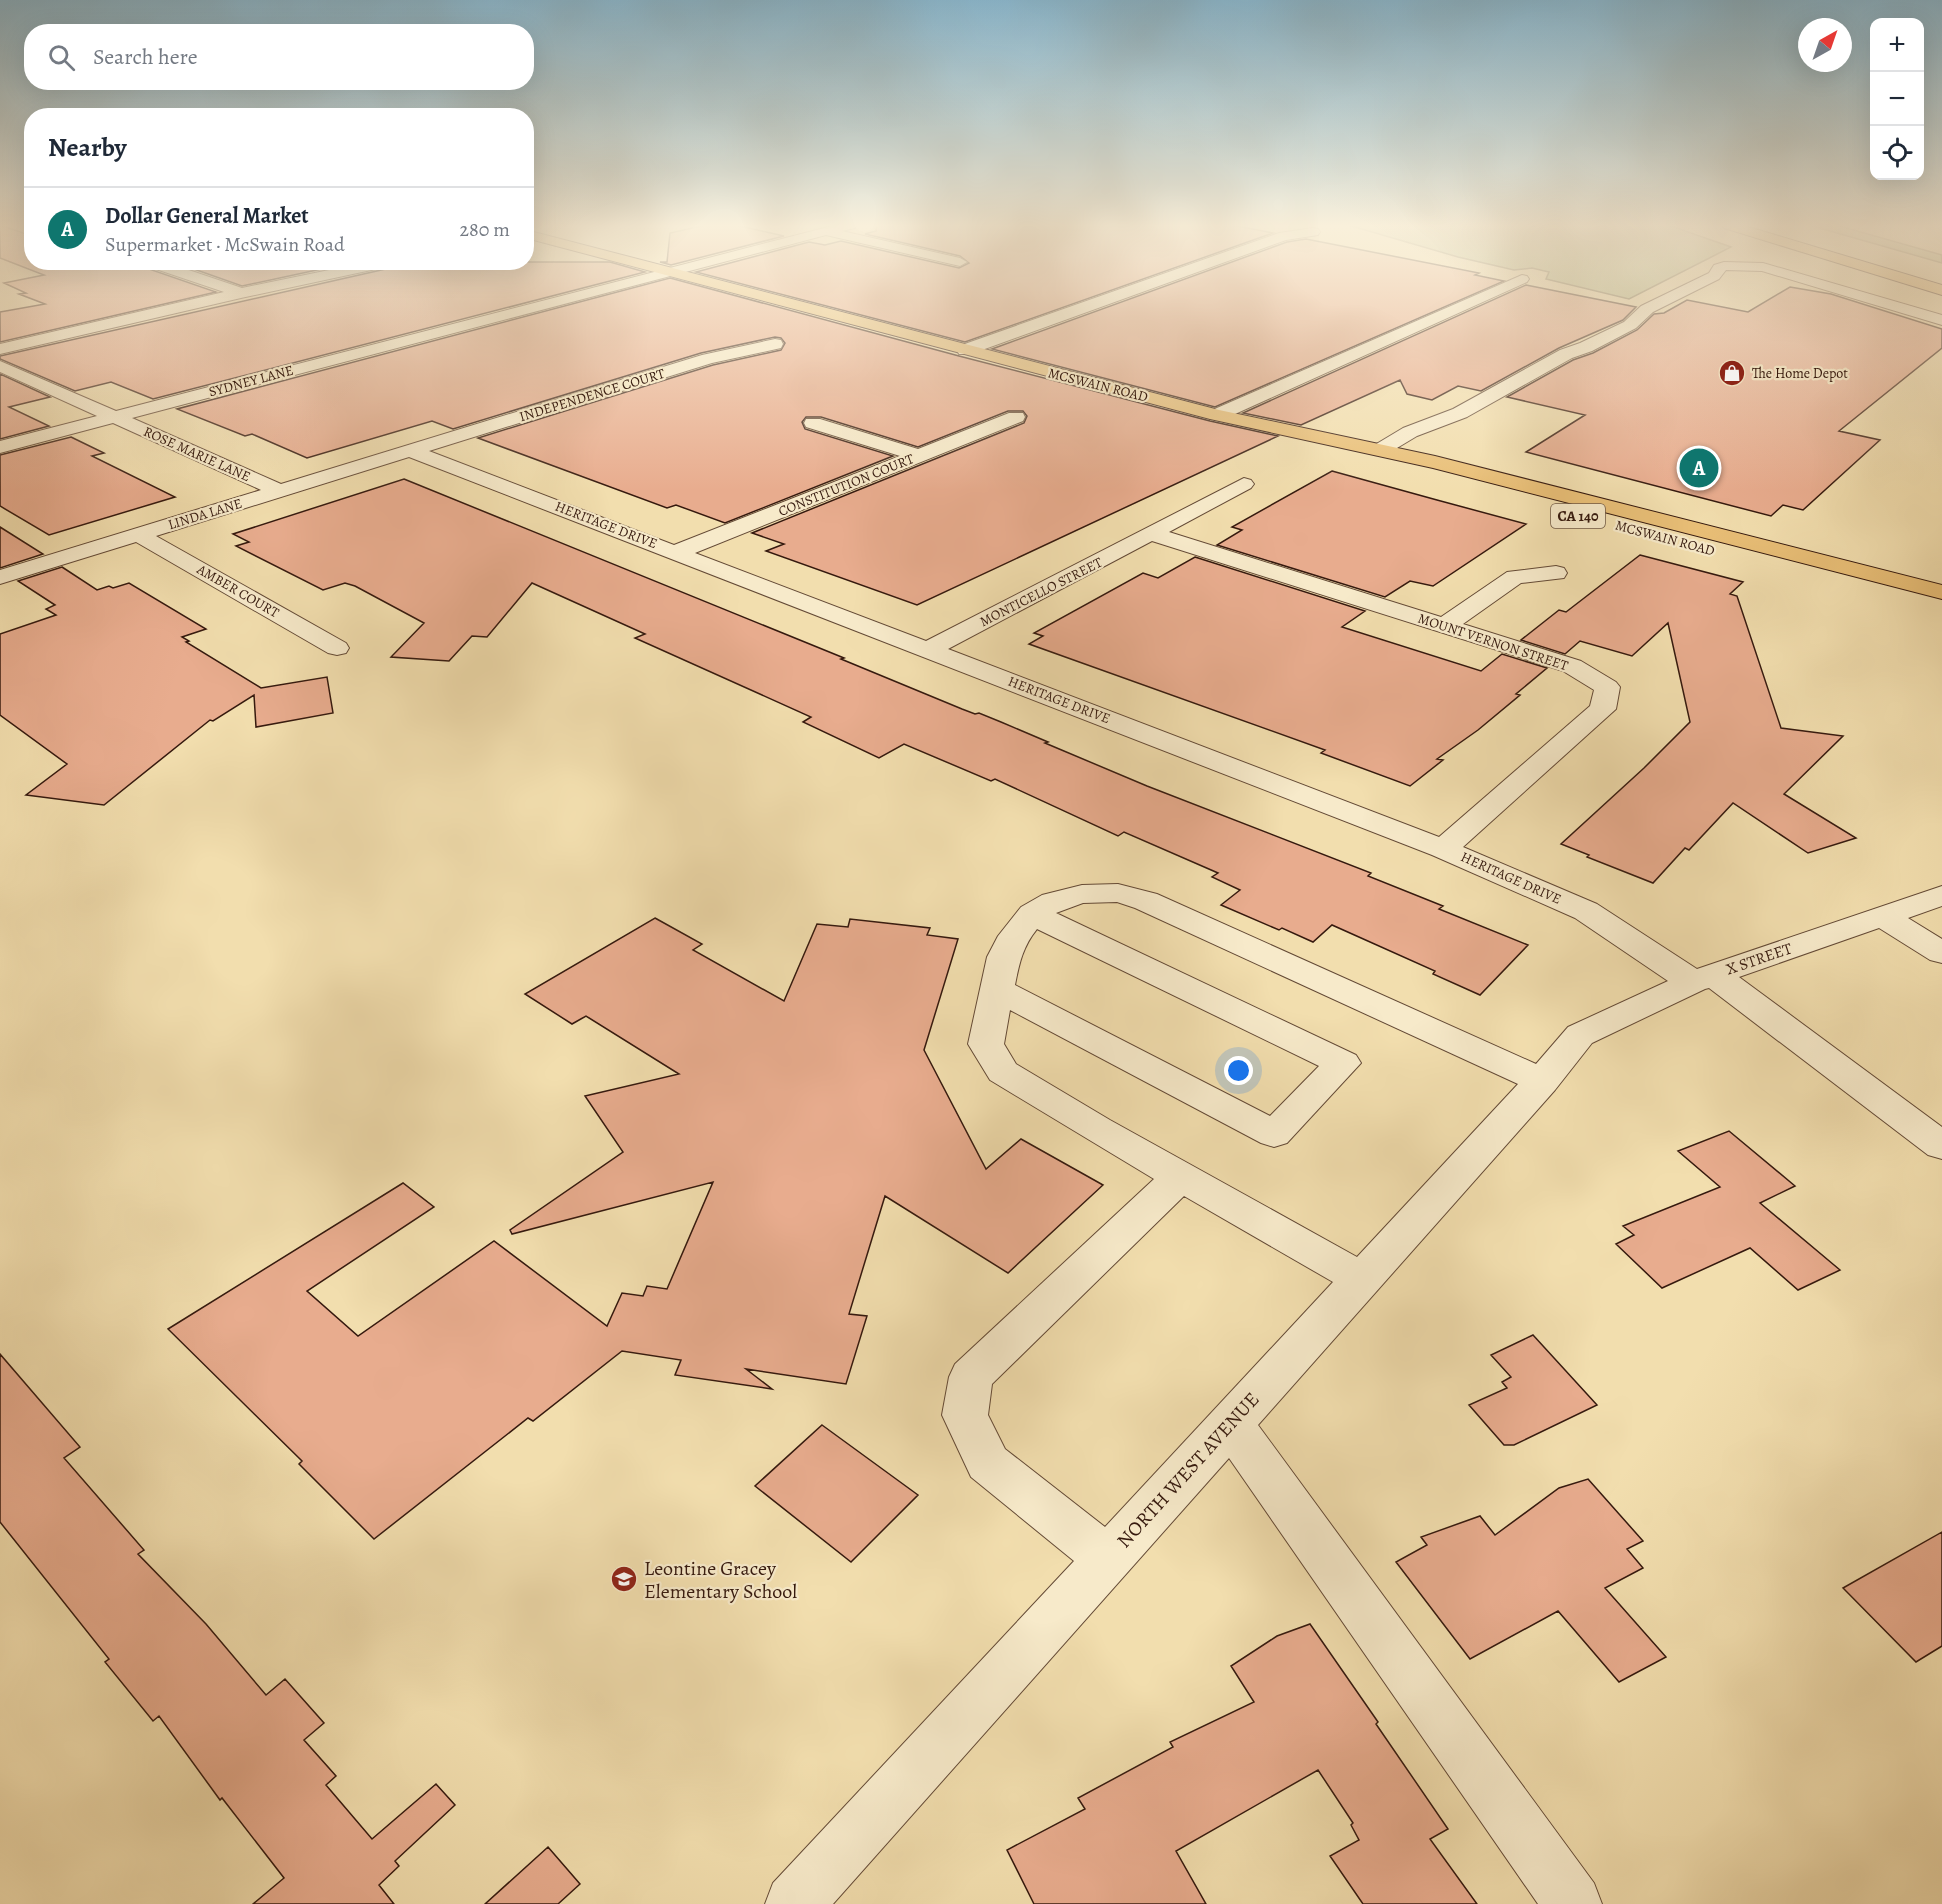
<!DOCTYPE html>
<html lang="en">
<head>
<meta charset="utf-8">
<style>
	body { margin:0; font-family:Alegreya,serif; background:#f2f2f3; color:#1f2937 }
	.controls { position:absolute; right:18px; top:18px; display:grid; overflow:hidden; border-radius:12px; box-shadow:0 6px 24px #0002 }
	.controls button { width:54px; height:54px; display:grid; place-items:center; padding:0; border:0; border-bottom:2px solid #e0e1e3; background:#fff; color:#1f2937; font:30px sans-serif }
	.compass { position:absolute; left:1798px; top:18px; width:54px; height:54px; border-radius:50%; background:#fff; box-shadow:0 6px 24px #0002; rotate:40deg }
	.you { position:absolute; left:1239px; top:1071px; width:21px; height:21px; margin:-15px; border:4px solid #fff; border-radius:50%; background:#1a73e8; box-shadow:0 0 0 9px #1a73e833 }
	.badge { display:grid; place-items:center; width:39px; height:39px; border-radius:50%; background:#0f766e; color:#fff; font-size:20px; font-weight:700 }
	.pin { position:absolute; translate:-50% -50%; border:3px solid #fff; box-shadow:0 2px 6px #0006 }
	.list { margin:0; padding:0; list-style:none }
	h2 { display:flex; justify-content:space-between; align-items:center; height:78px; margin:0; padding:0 24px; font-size:26px }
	h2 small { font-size:20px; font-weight:400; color:#747a83 }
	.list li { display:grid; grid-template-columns:39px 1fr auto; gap:18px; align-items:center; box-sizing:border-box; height:84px; padding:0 24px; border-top:2px solid #e0e1e3 }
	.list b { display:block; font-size:22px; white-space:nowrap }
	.list p { margin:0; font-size:20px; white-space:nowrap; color:#747a83 }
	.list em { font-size:20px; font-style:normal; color:#747a83 }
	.icon { flex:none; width:33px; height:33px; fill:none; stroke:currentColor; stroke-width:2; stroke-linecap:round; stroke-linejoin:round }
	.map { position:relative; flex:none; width:1942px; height:1904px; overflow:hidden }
	.search { position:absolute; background:#fff; box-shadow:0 6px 24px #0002; left:24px; top:24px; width:510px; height:66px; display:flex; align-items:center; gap:15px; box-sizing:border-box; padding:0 21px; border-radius:24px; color:#747a83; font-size:22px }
	.panel { position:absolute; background:#fff; box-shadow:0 6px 24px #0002; left:24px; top:108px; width:510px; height:162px; border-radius:24px }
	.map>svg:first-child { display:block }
	.green { fill:#b9c18b; stroke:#776d4c; stroke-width:1.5 }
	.building { fill:#e8ac8e; stroke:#35190e; stroke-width:1.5 }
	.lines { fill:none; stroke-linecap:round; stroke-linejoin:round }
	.minor-casing { stroke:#644a36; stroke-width:2 }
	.major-casing { stroke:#35190e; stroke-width:2 }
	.highway-casing { stroke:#35190e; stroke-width:2 }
	.minor { fill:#f7eaca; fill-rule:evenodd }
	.major { fill:#e9bf77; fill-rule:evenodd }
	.highway { fill:#e9bf77; fill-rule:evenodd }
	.labels { text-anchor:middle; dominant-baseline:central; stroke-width:4.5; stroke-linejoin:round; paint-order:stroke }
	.far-poi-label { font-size:14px; fill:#35190e; stroke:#f7eaca; text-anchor:start }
	.far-street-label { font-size:14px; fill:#35190e; stroke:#f7eaca }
	.shield { fill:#f7eaca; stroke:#6f5846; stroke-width:1.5 }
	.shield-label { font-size:15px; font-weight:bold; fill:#35190e }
	.street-label { font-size:16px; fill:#35190e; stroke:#f7eaca }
	.near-street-label { font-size:20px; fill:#35190e; stroke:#f7eaca }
	.near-poi-label { font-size:20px; fill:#35190e; stroke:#f7eaca; text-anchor:start }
</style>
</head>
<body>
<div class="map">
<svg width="1942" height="1904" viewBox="0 0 1942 1904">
	<rect width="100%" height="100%" fill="#f2deae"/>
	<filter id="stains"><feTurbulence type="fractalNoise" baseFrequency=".00333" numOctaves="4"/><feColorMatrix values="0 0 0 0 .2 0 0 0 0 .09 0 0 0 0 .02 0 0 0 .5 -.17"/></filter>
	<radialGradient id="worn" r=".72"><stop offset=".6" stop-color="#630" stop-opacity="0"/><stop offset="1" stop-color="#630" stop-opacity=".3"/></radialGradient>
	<path class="green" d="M 1348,225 L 1668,225 L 1731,247 L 1629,299 L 1546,279 L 1549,272 L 1532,268 L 1514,270 L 1458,257 Z
		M 1809,225 L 1836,225 L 1942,255 L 1942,263 Z"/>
	<path class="building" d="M 0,225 L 32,236 L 32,262 L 140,262 L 143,267 L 216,292 L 0,342 L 0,312 L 45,304 L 19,294 L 26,293 L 4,283 L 44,275 L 0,258 Z
		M 705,225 L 736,225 L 784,236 L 671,265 L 660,262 L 667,262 L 670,233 Z
		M 877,225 L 1232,225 L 1273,233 L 965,342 L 696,272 L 809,242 L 825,245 L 841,241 L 959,268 L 969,263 L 960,256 L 865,234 L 876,231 Z
		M 1306,239 L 1479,273 L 1475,275 L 1504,281 L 1215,407 L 992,349 L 1287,242 Z
		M 174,262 L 354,262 L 242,286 Z
		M 399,262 L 610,262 L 645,272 L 153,399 L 111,382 L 75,391 L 0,359 L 0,356 L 390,268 Z
		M 670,278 L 959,356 L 1210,421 L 1278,436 L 917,605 L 766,551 L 784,544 L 752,533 L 1024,423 L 1027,416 L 1023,411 L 1008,411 L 918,447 L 821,417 L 806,417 L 802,422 L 805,429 L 893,456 L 725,523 L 676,505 L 667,508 L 478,438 L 713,365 L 781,350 L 785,343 L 781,338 L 775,337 L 701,353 L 453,429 L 432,421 L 307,458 L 252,434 L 245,436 L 177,409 Z
		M 1526,285 L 1636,307 L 1623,320 L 1559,348 L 1481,391 L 1458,386 L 1432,400 L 1407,394 L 1400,380 L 1301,425 L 1243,413 Z
		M 1790,287 L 1831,294 L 1942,329 L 1942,348 L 1839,431 L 1880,440 L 1803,510 L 1783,505 L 1771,516 L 1526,452 L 1585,415 L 1507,397 L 1573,360 L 1593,353 L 1637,330 L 1654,314 L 1664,313 L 1687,300 L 1748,312 Z
		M 0,374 L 50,397 L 9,407 L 49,426 L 0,439 Z
		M 71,437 L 104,453 L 92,456 L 175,497 L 49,535 L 0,506 L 0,455 Z
		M 1332,471 L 1437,500 L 1526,524 L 1433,586 L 1410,581 L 1385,597 L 1217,545 L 1242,530 L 1232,527 Z
		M 404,479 L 844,658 L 841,659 L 962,709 L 975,714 L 979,713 L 1001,722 L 1048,742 L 1045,743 L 1147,786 L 1371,873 L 1368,876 L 1443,906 L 1439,909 L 1528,945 L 1480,995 L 1433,974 L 1435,971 L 1332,925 L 1313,942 L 1282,928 L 1279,930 L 1221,905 L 1240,890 L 1212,877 L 1218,873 L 1124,832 L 1118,836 L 995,779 L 991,781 L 904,744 L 879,758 L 803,722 L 811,717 L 635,638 L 645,634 L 532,583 L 487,637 L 472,636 L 449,661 L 391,657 L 424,623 L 355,586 L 345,583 L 323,590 L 236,546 L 249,542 L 233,534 Z
		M 0,527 L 43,554 L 0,568 Z
		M 1640,555 L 1743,582 L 1730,594 L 1737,596 L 1781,728 L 1843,736 L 1784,794 L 1856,838 L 1808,853 L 1733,803 L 1689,850 L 1685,848 L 1653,883 L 1587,857 L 1589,855 L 1561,844 L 1644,768 L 1690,722 L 1668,623 L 1632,656 L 1580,641 L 1565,654 L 1521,640 L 1559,610 L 1566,612 Z
		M 1195,557 L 1365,611 L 1342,627 L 1481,671 L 1502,654 L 1547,668 L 1516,694 L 1520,695 L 1478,730 L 1437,759 L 1443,760 L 1410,786 L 1321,753 L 1325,750 L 1029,644 L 1043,636 L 1034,633 L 1143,573 L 1158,578 Z
		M 62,567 L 97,590 L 109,586 L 113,588 L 129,583 L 206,629 L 182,637 L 189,641 L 186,642 L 261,688 L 327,677 L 333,713 L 256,727 L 254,695 L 213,721 L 210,720 L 104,805 L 26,795 L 67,764 L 0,715 L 0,634 L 56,615 L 46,609 L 55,605 L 18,581 Z
		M 655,918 L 702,944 L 693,950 L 784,1001 L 817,924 L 848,927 L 850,919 L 930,928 L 927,935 L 958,939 L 924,1050 L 986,1169 L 1021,1139 L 1103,1185 L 1008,1273 L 885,1196 L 849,1314 L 867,1316 L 846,1384 L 746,1369 L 772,1389 L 675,1375 L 681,1360 L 622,1351 L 533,1421 L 528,1418 L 374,1539 L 299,1464 L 302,1461 L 168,1329 L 403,1183 L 434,1207 L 307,1291 L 358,1336 L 494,1241 L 607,1326 L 622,1293 L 643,1296 L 647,1286 L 667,1289 L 713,1182 L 512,1234 L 510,1230 L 623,1152 L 585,1096 L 679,1074 L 586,1016 L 572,1024 L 525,994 Z
		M 1729,1131 L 1795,1186 L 1760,1203 L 1840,1270 L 1798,1290 L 1750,1248 L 1662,1288 L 1616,1244 L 1634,1235 L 1623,1226 L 1720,1187 L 1678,1151 Z
		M 1533,1335 L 1597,1405 L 1514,1445 L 1504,1445 L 1469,1405 L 1507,1388 L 1502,1382 L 1511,1377 L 1491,1355 Z
		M 0,1354 L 80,1447 L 64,1458 L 144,1550 L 138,1554 L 206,1624 L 266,1695 L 285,1679 L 324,1723 L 304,1740 L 336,1776 L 326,1785 L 372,1839 L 436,1784 L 455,1805 L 395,1861 L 399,1866 L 379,1885 L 394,1904 L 253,1904 L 284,1878 L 222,1798 L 220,1800 L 159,1716 L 153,1721 L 105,1662 L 109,1659 L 0,1522 Z
		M 822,1425 L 918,1495 L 851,1562 L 755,1486 Z
		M 1588,1479 L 1643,1541 L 1627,1549 L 1643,1568 L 1605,1588 L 1666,1657 L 1619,1682 L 1558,1611 L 1470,1659 L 1396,1562 L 1427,1545 L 1421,1537 L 1480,1516 L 1495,1535 L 1559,1488 Z
		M 1942,1532 L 1942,1646 L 1916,1662 L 1843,1588 Z
		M 1310,1624 L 1378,1722 L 1376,1724 L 1448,1829 L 1430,1839 L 1477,1904 L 1363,1904 L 1330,1856 L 1359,1840 L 1351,1825 L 1353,1823 L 1318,1770 L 1176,1851 L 1206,1904 L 1034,1904 L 1007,1850 L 1085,1809 L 1078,1798 L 1173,1747 L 1170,1742 L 1254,1702 L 1231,1666 L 1277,1636 Z
		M 548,1847 L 580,1884 L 558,1904 L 485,1904 Z"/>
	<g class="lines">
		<g class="minor-casing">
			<path id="minor" d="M 836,225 L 856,225 L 855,228 L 842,231 L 960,258 L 967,262 L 960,266 L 826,235 L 132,418 L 281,484 L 702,355 L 775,339 L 781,340 L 783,344 L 781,348 L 712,363 L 429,451 L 674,545 L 900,456 L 806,427 L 804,423 L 806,419 L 820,419 L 918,449 L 1009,413 L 1023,413 L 1025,417 L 1023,421 L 695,553 L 926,641 L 1244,478 L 1251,480 L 1254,484 L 1251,488 L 1169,532 L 1441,617 L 1507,572 L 1556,566 L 1564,568 L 1567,573 L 1564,578 L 1521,583 L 1463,624 L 1581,661 L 1616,682 L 1620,687 L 1616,709 L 1463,847 L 1597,904 L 1697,969 L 1942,886 L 1942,906 L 1908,918 L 1942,939 L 1942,963 L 1930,960 L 1879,928 L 1739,977 L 1942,1127 L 1942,1159 L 1928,1155 L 1709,988 L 1705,989 L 1592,1043 L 1555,1090 L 1258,1425 L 1594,1883 L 1602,1904 L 1538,1904 L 1229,1458 L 833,1904 L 765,1904 L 773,1883 L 1074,1561 L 971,1477 L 942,1415 L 949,1377 L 955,1364 L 1154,1179 L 990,1080 L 968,1044 L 987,957 L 998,936 L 1021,907 L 1042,895 L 1082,885 L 1118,884 L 1157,894 L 1536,1064 L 1568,1027 L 1668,981 L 1575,918 L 1432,855 L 409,457 L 156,536 L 346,643 L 349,648 L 346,653 L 337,655 L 328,653 L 136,542 L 0,584 L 0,570 L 261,490 L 113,423 L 0,453 L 0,441 L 97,416 L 0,372 L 0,361 L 116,411 ZM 1152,541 L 1563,671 L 1594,690 L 1590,706 L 1439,837 L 948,649 ZM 1117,902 L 1135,908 L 1518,1084 L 1357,1257 L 1110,1120 L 1016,1064 L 1004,1044 L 1010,1010 L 1261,1143 L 1274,1147 L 1287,1143 L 1361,1063 L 1356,1055 L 1056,913 L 1083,903 ZM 1037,929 L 1319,1066 L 1270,1116 L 1015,985 C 1019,964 1023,946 1037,929 ZM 1184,1196 L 1333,1282 L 1105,1527 L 1005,1449 L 988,1415 L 992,1384 Z
				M 1313,228 L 1318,229 L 1320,232 L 1318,235 L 1286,240 L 971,354 L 959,354 L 957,350 L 959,346 L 1279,233 Z
				M 142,262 L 165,262 L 242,288 L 368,262 L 397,262 L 390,266 L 241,298 L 0,354 L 0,344 L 224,292 L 144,265 Z
				M 1724,262 L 1763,263 L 1942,315 L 1942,325 L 1762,271 L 1726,270 L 1719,279 L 1653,312 L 1636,328 L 1592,351 L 1572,358 L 1467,417 L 1417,436 L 1387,454 L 1373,454 L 1370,450 L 1373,446 L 1403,428 L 1453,409 L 1560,350 L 1580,343 L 1624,322 L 1641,306 L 1709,273 L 1714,265 Z
				M 1522,275 L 1527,276 L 1529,279 L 1527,282 L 1224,419 L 1210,419 L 1208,415 L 1210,411 Z"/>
		</g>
		<g class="major-casing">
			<path id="major" d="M 526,230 L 1219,410 L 1435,456 L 1942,585 L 1942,599 L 1433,468 L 1210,419 L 526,238 Z"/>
		</g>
		<g class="highway-casing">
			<path id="highway" d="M 1722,225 L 1742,225 L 1942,285 L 1942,295 L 1724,228 Z"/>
		</g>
		<use href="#minor" class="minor"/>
		<use href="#major" class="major"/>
		<use href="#highway" class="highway"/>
	</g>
	<linearGradient id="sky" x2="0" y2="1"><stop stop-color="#89b7ce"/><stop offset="0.46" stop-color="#f9f0db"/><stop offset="1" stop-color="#f9f0db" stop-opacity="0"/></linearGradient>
	<rect width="1942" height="491" fill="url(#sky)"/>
	<defs>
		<g id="shop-disc" transform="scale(1.35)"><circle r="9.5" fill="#8f2418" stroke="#f7eaca"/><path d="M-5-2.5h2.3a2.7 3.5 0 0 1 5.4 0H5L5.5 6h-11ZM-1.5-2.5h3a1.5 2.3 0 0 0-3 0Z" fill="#fff"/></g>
		<g id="school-disc" transform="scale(1.35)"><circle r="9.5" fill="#8f2418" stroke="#f7eaca"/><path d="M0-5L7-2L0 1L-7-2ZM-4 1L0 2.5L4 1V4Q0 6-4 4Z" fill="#fff"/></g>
	</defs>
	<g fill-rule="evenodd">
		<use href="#shop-disc" x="1732" y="373"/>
		<use href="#school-disc" x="624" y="1579"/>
	</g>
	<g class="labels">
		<g class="far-poi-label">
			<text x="1752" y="373">The Home Depot</text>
		</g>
		<g class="far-street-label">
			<text transform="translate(251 381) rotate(-15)">SYDNEY LANE</text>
			<text transform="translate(1098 385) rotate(14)">MCSWAIN ROAD</text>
			<text transform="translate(592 395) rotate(-17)">INDEPENDENCE COURT</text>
			<text transform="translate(197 454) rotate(24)">ROSE MARIE LANE</text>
			<text transform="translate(846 485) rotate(-22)">CONSTITUTION COURT</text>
			<text transform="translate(205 514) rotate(-17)">LINDA LANE</text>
			<text transform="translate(606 525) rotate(21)">HERITAGE DRIVE</text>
			<text transform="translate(1665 538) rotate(15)">MCSWAIN ROAD</text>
			<text transform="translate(238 591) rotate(30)">AMBER COURT</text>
			<text transform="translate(1041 592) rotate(-27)">MONTICELLO STREET</text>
			<text transform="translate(1493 642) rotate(18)">MOUNT VERNON STREET</text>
			<text transform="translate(1059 700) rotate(21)">HERITAGE DRIVE</text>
			<text transform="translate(1511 878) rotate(24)">HERITAGE DRIVE</text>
		</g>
		<rect class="shield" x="1551" y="504" width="54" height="24" rx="4.5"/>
		<g class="shield-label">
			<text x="1578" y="516">CA 140</text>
		</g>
		<g class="street-label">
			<text transform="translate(1759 959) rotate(-19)">X STREET</text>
		</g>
		<g class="near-street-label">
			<text transform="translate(1188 1470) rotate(-48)">NORTH WEST AVENUE</text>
		</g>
		<g class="near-poi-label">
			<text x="644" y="1568">Leontine Gracey<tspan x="644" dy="23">Elementary School</tspan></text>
		</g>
	</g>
	<rect width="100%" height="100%" filter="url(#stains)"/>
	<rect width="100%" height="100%" fill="url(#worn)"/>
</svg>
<div class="controls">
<button>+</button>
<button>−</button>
<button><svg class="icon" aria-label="locate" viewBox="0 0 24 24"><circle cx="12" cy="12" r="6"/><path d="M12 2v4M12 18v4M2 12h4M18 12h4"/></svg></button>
</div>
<svg class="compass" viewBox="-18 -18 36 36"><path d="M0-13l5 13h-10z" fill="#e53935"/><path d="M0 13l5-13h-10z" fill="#747a83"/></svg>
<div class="you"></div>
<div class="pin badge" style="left:1699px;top:468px">A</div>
<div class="search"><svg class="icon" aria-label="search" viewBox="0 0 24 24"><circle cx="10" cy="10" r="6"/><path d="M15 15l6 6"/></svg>Search here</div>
<section class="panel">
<h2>Nearby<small></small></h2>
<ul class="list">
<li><span class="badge">A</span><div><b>Dollar General Market</b><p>Supermarket · McSwain Road</p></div><em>280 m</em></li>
</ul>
</section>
</div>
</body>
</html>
